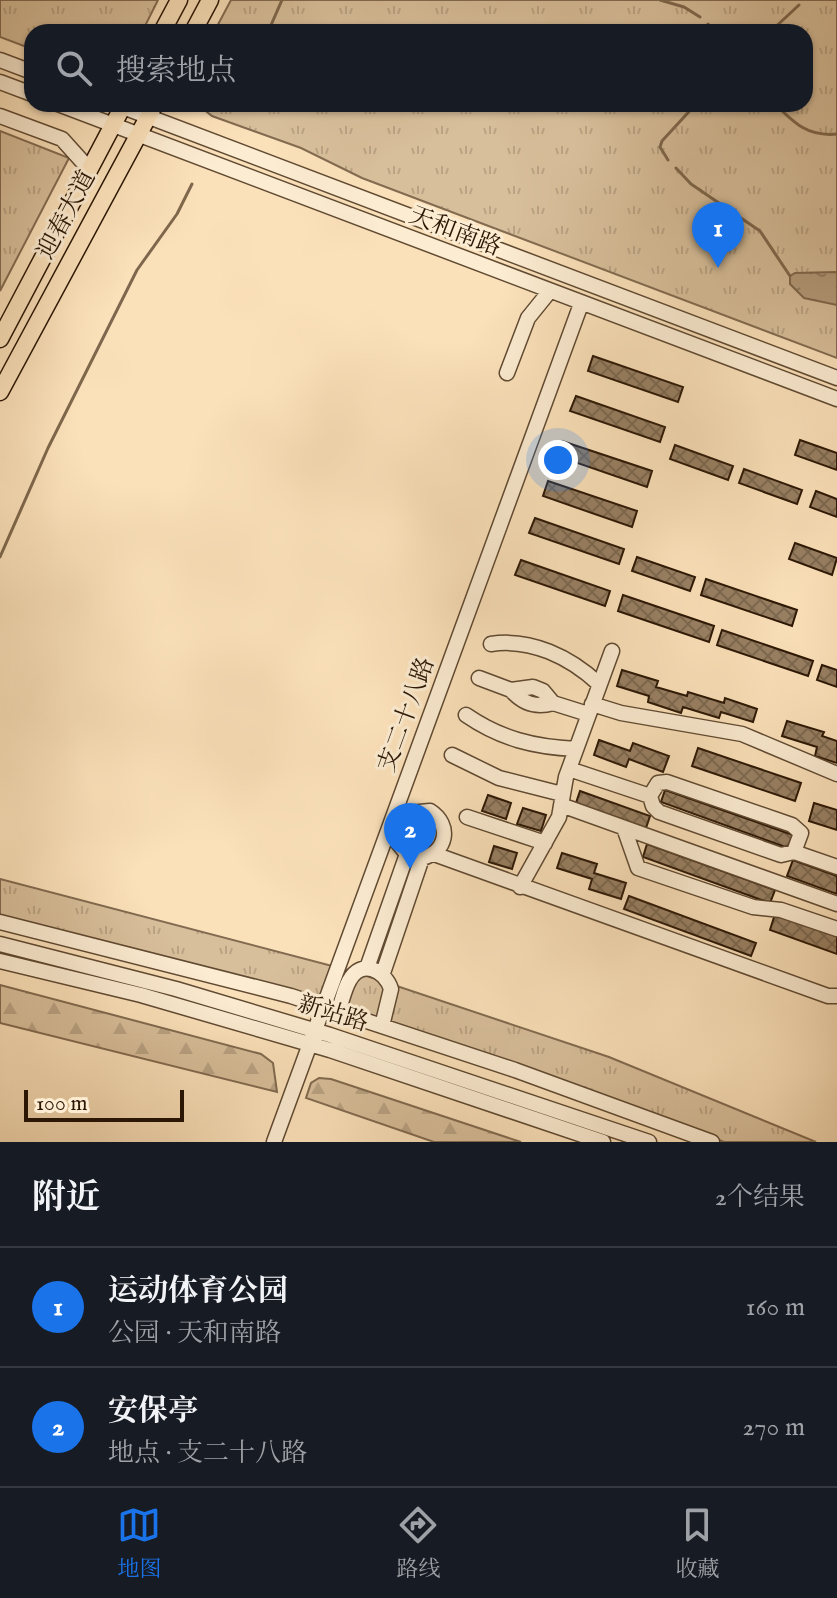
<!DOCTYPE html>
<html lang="zh">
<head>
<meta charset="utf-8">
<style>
	body { margin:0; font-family:"IM FELL English","Noto Serif SC",serif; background:#242831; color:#f1f3f6 }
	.scale { position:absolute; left:24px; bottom:20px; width:160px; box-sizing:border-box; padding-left:8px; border:4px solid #2c1705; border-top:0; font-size:22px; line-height:28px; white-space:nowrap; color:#2c1705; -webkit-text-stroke:6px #fcecd2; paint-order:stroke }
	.you { position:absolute; left:558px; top:460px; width:28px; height:28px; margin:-20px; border:6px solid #fff; border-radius:50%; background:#1a73e8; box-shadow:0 0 0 12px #1a73e833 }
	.badge { display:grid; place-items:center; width:52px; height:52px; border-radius:50%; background:#1a73e8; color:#fff; font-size:26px; font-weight:700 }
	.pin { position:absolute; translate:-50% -66px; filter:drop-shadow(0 2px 4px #0008) }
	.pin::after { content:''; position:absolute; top:42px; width:28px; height:24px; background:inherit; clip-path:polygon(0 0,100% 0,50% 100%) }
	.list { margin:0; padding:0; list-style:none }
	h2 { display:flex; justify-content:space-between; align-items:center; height:104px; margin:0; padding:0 32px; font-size:34px }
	h2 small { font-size:26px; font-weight:400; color:#9ea1a6 }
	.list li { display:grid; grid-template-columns:52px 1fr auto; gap:24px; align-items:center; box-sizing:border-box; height:120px; padding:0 32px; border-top:2px solid #363941 }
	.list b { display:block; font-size:30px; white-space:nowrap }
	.list p { margin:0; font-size:26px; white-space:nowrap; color:#9ea1a6 }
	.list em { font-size:26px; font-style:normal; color:#9ea1a6 }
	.icon { flex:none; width:44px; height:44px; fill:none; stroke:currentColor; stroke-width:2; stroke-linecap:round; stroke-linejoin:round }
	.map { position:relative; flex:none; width:837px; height:1142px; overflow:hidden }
	.search { position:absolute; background:#171b24; box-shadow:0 2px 6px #0004; left:24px; right:24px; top:24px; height:88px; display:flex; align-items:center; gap:20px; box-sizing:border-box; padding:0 28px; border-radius:24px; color:#9ea1a6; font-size:30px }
	.sheet { height:344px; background:#171b24 }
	nav { display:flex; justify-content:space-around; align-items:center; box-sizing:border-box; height:112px; border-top:2px solid #363941; background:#171b24; font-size:22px; color:#9ea1a6 }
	nav a { display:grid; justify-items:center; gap:4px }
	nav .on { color:#1a73e8 }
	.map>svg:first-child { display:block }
	.grass { fill:url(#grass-tufts); stroke:#826b50; stroke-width:2 }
	.forest { fill:url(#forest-firs); stroke:#826b50; stroke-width:2 }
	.water { fill:url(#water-ripples); stroke:#7e674c; stroke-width:2 }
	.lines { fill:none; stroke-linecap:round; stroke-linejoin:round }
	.stream { stroke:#7e674c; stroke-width:3 }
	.building { fill:url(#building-cross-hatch); stroke:#2c1705; stroke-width:2 }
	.minor-casing { stroke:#604a32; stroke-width:17 }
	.major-casing { stroke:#2c1705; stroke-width:19 }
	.minor { stroke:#fcecd2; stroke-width:14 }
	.major { stroke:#fbe1ba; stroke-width:16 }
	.labels { text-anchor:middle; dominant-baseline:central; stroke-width:6; stroke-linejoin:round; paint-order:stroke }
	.street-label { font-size:24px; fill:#2c1705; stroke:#fcecd2 }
</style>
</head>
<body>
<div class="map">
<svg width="837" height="1142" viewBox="0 0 837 1142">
	<defs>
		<pattern id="grass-tufts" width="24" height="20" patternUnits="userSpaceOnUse" patternTransform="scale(2)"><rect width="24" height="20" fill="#d8bf9b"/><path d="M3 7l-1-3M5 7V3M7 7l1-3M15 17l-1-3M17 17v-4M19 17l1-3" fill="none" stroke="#baa384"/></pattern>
		<pattern id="forest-firs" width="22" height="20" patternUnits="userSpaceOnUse" patternTransform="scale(2)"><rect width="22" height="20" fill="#d8bf9b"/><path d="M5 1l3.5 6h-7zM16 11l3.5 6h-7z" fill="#baa384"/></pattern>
		<pattern id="water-ripples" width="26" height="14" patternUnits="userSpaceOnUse" patternTransform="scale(2)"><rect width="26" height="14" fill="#b59c7c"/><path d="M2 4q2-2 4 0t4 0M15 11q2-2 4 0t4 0" fill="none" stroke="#937e64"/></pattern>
		<pattern id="building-cross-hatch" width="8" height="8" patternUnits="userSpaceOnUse" patternTransform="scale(2)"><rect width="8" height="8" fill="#988063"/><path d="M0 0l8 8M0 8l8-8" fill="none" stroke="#7c6850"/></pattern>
	</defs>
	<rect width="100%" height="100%" fill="#fbe1ba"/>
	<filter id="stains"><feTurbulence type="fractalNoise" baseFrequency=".0025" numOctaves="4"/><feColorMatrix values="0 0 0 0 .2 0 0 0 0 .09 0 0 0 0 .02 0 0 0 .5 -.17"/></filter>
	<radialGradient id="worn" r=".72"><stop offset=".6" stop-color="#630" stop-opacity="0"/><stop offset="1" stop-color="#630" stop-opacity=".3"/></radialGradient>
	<path class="grass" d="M 0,0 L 158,0 L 142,32 L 32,32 L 32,49 L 0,37 Z
		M 231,0 L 837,0 L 837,358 L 362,178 L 301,148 L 212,116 L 197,104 L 805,104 L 805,32 L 214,32 Z
		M 0,131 L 69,158 L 0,291 Z
		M 0,879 L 355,972 L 609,1057 L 816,1142 L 724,1142 L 637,1107 L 401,1027 L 0,916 Z"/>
	<path class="forest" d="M 0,985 L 261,1054 L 273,1063 L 277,1092 L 0,1023 Z
		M 319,1078 L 331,1079 L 521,1142 L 434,1142 L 306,1098 L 311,1083 Z"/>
	<path class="water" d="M 837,272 L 837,305 L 804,298 L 790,284 L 790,276 L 795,273 Z"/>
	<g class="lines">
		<path class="stream" d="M 660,0 L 684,7 L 700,17
			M 708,24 L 716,32
			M 268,32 L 282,0
			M 770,32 L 799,5
			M 775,104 C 794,123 808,137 837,134
			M 230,108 L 232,104
			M 668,160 L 660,147 L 662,141 L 696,104
			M 676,168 L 691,184 L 760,231 L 790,276
			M 0,557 L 48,448 L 137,270 L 177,214 L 192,184"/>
	</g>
	<path class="building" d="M 593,356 L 683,387 L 678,402 L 588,371 Z
		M 576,396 L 665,427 L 660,442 L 570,411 Z
		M 800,440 L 837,453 L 837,470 L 795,455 Z
		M 562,441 L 652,471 L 647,487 L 557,456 Z
		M 675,445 L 733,466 L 728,480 L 670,459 Z
		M 744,469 L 802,490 L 797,504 L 739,483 Z
		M 548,481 L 637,511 L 632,527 L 543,496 Z
		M 816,491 L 837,499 L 837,517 L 810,507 Z
		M 535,518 L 624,549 L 619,564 L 529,533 Z
		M 795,543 L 837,558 L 832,575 L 789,559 Z
		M 637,557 L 695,577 L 690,591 L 632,571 Z
		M 521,560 L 610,591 L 605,606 L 515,575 Z
		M 706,579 L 797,610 L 792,626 L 701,595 Z
		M 623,595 L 714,626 L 709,642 L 618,611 Z
		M 722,630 L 813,661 L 808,676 L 717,645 Z
		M 822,665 L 837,670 L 837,687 L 817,680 Z
		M 622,670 L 658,681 L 656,687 L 687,696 L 688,692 L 724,703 L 725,698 L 757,709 L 753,722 L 721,712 L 719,718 L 683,707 L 681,713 L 648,702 L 649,696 L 617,686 Z
		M 787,721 L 824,732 L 822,736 L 837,741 L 837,763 L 815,756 L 817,747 L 782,736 Z
		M 599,740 L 630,751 L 633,743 L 669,756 L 663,772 L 629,759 L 626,767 L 594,755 Z
		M 698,748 L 801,783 L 795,801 L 692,766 Z
		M 665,790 L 793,835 L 788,848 L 661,802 Z
		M 580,791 L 650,816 L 646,828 L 576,803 Z
		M 488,795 L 511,803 L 506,819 L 482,811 Z
		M 814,803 L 837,810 L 837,830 L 809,821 Z
		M 523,808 L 546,815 L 541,831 L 517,824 Z
		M 647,844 L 775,890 L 770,903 L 643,857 Z
		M 494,846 L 517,853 L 512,869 L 489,862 Z
		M 562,853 L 597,864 L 594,873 L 626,883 L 621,899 L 589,889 L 592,879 L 557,868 Z
		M 793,860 L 837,876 L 837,894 L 787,876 Z
		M 629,896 L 756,943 L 751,956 L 624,909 Z
		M 775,914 L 837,936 L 837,954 L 770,930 Z"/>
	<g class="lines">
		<g class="minor-casing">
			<path id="minor" d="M 0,60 L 32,72
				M 0,82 L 32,94
				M 58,104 L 837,399
				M 115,104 L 837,378
				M 0,116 L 62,139 L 89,169
				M 507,373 L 528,318 L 549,292
				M 491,644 C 531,638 570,657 599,684
				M 479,678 L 511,690 L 533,687 L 543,691 L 553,703 L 588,714
				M 511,690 C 523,704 536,708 553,703
				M 592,704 L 621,713 L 742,734 L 837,774
				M 466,715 C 501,739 534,747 576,749
				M 452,755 L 499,778 L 562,794
				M 569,769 L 650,796 L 653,806 L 659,812 L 781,855 L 794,852 L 801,833 L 792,825 L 667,782 L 658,783 L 650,796
				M 561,805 L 837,904
				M 467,817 L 545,843
				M 624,828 L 638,868 L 753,907 L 781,910 L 837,929
				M 794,852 L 837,867
				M 434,854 L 828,996 L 837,996
				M 520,887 L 559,817 L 566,777 L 612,651
				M 0,922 L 291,996 L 515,1070 L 712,1142
				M 0,944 L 176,989 L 330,1035 L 649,1142
				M 0,961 L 141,995 L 330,1050 L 603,1142
				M 367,968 L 407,854 L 398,843 L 397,828 L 409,813 L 430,811 C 452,825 447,852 422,858 L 383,973
				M 338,1011 C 342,1002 344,990 349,981 C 361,958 385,970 391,989 L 382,1026
				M 274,1142 L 581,304"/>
		</g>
		<g class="major-casing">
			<path id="major" d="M 162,32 L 179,0
				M 193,32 L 210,0
				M 0,339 L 124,104
				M 0,392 L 155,104"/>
		</g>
		<use href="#minor" class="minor"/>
		<use href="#major" class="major"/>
	</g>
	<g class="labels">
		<g class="street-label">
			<text transform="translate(67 215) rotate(-62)">迎春大道</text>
			<text transform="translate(455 232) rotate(21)">天和南路</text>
			<text transform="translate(407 715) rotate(-70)">支二十八路</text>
			<text transform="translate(333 1014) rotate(17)">新站路</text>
		</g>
	</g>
	<rect width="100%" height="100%" filter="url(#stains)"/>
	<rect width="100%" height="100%" fill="url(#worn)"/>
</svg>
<div class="scale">100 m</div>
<div class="you"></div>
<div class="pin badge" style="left:718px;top:268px">1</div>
<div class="pin badge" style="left:410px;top:869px">2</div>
<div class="search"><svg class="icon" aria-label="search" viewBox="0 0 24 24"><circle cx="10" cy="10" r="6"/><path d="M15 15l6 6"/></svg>搜索地点</div>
</div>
<section class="sheet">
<h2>附近<small>2个结果</small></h2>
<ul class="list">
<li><span class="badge">1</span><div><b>运动体育公园</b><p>公园 · 天和南路</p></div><em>160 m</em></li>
<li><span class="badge">2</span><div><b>安保亭</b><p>地点 · 支二十八路</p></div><em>270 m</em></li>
</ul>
</section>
<nav>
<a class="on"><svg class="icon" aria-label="map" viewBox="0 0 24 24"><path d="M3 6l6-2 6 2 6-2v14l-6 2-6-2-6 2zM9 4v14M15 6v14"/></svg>地图</a>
<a><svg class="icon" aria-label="directions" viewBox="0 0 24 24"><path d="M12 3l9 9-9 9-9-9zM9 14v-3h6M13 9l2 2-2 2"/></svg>路线</a>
<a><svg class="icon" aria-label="saved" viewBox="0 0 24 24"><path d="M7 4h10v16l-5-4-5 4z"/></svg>收藏</a>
</nav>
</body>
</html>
